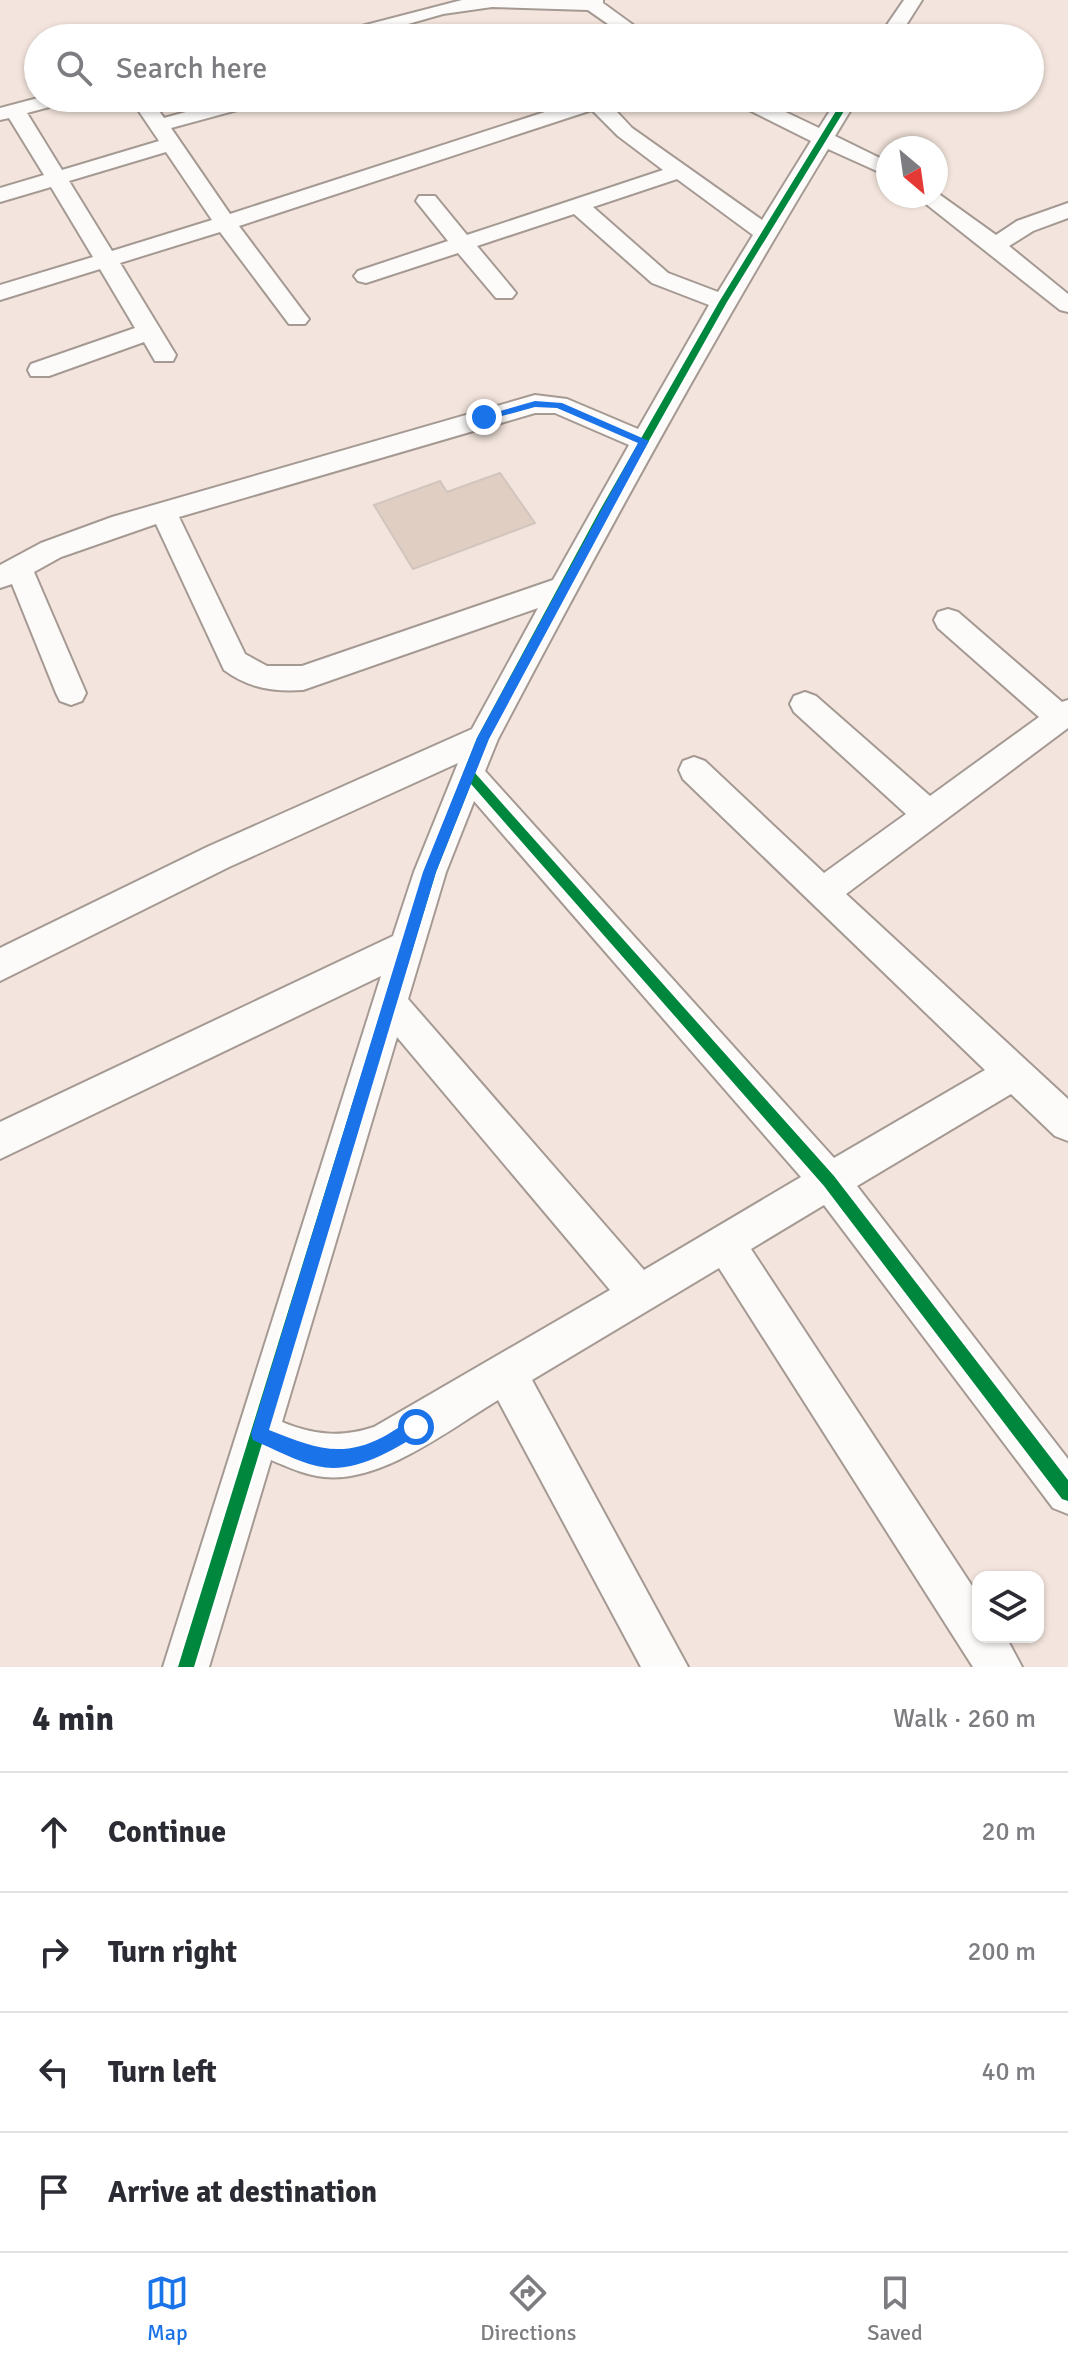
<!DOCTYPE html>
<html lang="en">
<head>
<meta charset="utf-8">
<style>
	body { margin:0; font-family:Signika,sans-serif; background:#f7f7f7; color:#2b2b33 }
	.controls { position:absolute; right:24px; bottom:24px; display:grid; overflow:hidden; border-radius:16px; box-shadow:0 2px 6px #0004 }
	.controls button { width:72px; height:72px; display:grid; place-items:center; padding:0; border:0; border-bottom:2px solid #e1e1e2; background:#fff; color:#2b2b33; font:40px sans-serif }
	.compass { position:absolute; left:876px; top:136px; width:72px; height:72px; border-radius:50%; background:#fff; box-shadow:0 2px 6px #0004; rotate:151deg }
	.stop { position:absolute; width:24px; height:24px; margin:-18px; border:6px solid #1a73e8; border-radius:50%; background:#fff }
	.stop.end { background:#1a73e8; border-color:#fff; box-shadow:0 2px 8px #0008 }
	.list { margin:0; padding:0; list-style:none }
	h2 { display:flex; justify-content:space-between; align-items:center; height:104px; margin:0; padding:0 32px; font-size:34px }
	h2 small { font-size:26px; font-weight:400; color:#7c7c81 }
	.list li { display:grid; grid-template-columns:52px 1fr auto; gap:24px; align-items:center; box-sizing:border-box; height:120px; padding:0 32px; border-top:2px solid #e1e1e2 }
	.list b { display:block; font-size:30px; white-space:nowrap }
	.list em { font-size:26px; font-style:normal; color:#7c7c81 }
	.icon { flex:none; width:44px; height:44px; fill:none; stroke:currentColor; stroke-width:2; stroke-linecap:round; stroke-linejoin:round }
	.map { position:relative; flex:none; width:1068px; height:1667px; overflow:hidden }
	.search { position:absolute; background:#fff; box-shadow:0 2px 6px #0004; left:24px; right:24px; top:24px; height:88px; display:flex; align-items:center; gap:20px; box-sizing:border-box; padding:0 28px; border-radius:44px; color:#7c7c81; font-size:30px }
	.sheet { height:584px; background:#fff }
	nav { display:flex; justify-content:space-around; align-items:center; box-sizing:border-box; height:112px; border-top:2px solid #e1e1e2; background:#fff; font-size:22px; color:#7c7c81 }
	nav a { display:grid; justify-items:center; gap:4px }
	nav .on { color:#1a73e8 }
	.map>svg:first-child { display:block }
	.building { fill:#e1cec3; stroke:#d1c5be; stroke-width:2 }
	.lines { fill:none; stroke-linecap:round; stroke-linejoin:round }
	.minor-casing { stroke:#a59a93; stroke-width:4 }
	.minor { fill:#fdfbfa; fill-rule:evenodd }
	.cycleway-casing { stroke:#fff; stroke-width:5 }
	.cycleway { fill:#00873e; fill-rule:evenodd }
	.route { fill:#1a73e8 }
</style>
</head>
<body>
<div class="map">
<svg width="1068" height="1667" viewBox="0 0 1068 1667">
	<rect width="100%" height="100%" fill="#f3e5dd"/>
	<path class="building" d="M 500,473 L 535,523 L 413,569 L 374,505 L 440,481 L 447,492 Z"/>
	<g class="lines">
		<g class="minor-casing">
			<path id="minor" d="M 462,0 L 603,0 L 603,3 L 651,38 L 628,38 L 588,10 L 492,7 L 443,14 L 359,38 L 328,38 L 331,34 Z
				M 904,0 L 922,0 L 898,38 L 878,38 Z
				M 38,98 L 71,98 L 68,102 L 27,113 L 62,170 L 159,141 L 130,98 L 150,98 L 164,118 L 237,98 L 270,98 L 267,102 L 171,128 L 230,214 L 588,98 L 604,98 L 632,128 L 762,220 L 811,141 L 733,102 L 730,98 L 756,98 L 819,128 L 838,98 L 858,98 L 835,136 L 888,162 L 888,176 L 828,149 C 711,342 603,539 498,739 L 485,771 L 834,1158 L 985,1070 L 683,779 L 679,770 L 683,761 L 694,757 L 705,761 L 824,873 L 906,814 L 794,712 L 790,704 L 794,696 L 805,692 L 816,696 L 930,796 L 1039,717 L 938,628 L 934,620 L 938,612 L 948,609 L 958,612 L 1062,702 L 1068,700 L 1068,728 L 846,894 L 1068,1099 L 1068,1141 L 1055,1136 L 1011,1094 L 857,1186 L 1068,1459 L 1068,1514 L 1053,1508 L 824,1205 L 751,1249 L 978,1595 L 978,1637 L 1006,1637 L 1022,1667 L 973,1667 L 719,1268 L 532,1380 L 688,1667 L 641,1667 L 498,1400 C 450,1429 382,1483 324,1477 C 305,1475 288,1467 271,1460 L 209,1667 L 163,1667 L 381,976 L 0,1159 L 0,1122 L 393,936 L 414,872 L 458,763 L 229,867 L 0,981 L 0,948 L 207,847 L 472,729 L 538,608 L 303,690 C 273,692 248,688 224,670 L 156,524 L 61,557 L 34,572 L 86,693 L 82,701 L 71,705 L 60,701 L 56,693 L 12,584 L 0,588 L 0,565 L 41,543 L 112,517 L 535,395 L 567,399 L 638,429 L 709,305 L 652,283 L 574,214 L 477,246 L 512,288 L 516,293 L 512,298 L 496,298 L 458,253 L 366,283 L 358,281 L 354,276 L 358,271 L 448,241 L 416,201 L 419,196 L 435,196 L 467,235 L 663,170 L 618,136 L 592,110 L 239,226 L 305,314 L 309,319 L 305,324 L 289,324 L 220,232 L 120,263 L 176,355 L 173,361 L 155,361 L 144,342 L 49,376 L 31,376 L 28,370 L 31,364 L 135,328 L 100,269 L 0,300 L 0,285 L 93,257 L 51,187 L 0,202 L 0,188 L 44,175 L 9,118 L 0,120 L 0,108 ZM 166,152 L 212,220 L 112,251 L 69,181 ZM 677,179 L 753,235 L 718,292 L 668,273 L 593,207 ZM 535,413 L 555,413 L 629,445 L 553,580 L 302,666 L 267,666 L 245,654 L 179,517 ZM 474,801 L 801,1177 L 644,1270 L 408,999 L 446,872 ZM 397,1037 L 610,1290 L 374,1427 C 341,1438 314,1435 282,1422 Z
				M 936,192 L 996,235 L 1017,221 L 1068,203 L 1068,218 L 1033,231 L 1009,246 L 1068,294 L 1068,312 L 1060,310 L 916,196 L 936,196 Z"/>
		</g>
		<use href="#minor" class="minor"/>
		<g class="cycleway-casing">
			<path id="cycleway" d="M 844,98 L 852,98 L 727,302 L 610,510 L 488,739 L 475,773 L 834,1176 L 1068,1480 L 1068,1501 L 1062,1499 L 824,1186 L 471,784 L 436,872 L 194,1667 L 178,1667 L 424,872 L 477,738 L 600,510 L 719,302 Z"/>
		</g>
		<use href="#cycleway" class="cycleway"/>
	</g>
	<path class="route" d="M 535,401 L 562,403 L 649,441 L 489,739 L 436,872 L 269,1430 C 311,1446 339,1460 383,1437 C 394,1431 404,1423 416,1418 L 422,1421 L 424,1427 L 422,1433 C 392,1450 354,1475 317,1466 C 296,1461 274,1449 253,1440 L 251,1434 L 423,872 L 477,738 L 638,443 L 557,408 L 535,407 L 484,421 L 479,417 Z"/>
</svg>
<div class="controls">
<button><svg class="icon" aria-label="layers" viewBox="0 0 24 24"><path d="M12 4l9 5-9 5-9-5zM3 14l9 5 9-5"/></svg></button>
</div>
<svg class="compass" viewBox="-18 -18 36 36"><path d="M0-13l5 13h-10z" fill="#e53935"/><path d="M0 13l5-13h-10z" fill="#7c7c81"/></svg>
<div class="stop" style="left:416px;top:1427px"></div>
<div class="stop end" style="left:484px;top:417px"></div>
<div class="search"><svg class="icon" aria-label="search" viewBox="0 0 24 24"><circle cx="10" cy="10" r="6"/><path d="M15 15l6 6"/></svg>Search here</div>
</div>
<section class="sheet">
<h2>4 min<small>Walk · 260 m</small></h2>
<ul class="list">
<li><svg class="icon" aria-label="ahead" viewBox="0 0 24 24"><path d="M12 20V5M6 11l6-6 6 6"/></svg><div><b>Continue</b></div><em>20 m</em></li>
<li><svg class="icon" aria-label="right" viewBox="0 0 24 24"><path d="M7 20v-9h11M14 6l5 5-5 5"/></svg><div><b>Turn right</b></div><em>200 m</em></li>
<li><svg class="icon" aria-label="left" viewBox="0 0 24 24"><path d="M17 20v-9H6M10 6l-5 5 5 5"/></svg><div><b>Turn left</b></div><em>40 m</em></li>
<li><svg class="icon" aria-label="arrive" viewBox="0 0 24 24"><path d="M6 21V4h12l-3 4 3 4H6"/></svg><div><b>Arrive at destination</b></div></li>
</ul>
</section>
<nav>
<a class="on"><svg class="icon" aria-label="map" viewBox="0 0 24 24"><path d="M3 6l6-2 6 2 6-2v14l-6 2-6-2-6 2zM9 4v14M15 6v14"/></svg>Map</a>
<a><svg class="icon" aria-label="directions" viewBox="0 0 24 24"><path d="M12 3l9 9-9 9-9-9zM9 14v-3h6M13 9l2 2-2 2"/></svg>Directions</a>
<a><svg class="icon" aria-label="saved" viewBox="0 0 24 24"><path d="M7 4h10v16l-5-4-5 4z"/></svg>Saved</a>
</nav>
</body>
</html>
